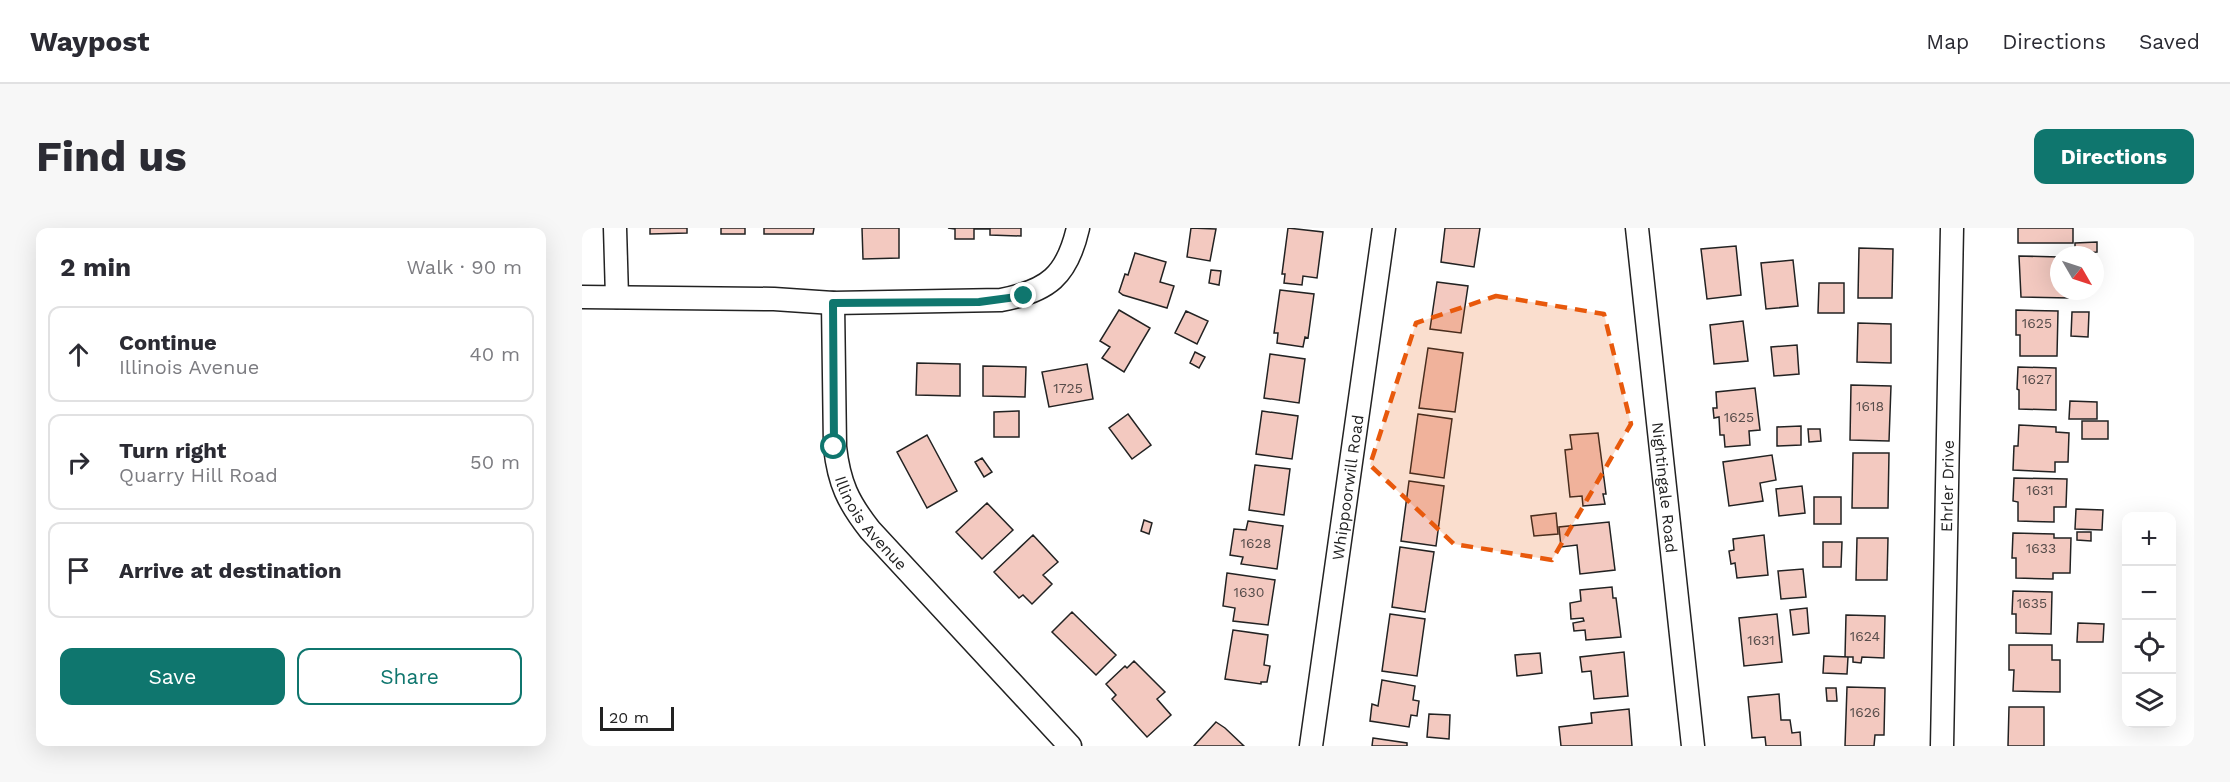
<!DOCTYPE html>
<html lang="en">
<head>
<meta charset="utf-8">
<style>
	body { margin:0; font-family:"Work Sans",sans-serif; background:#f7f7f7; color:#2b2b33 }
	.controls { position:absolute; right:18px; bottom:18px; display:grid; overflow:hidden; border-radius:12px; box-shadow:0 6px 24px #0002 }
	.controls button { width:54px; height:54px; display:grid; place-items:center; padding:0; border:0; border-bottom:2px solid #e1e1e2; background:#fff; color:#2b2b33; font:30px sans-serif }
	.compass { position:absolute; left:1468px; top:18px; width:54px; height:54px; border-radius:50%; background:#fff; box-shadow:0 6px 24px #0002; rotate:129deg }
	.scale { position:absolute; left:18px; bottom:15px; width:74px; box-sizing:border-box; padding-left:6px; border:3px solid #222; border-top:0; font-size:16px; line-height:21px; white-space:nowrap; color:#222; -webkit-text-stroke:4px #fff; paint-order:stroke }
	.stop { position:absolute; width:18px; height:18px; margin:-14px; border:4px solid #0f766e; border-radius:50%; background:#fff }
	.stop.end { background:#0f766e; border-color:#fff; box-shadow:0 2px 6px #0008 }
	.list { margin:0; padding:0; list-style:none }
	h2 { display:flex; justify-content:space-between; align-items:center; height:78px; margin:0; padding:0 24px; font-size:26px }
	h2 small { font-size:20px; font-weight:400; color:#7c7c81 }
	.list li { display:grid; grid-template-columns:39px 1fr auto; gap:18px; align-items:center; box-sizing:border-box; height:96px; margin:0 12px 12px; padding:0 12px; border:2px solid #e1e1e2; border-radius:12px }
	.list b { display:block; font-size:22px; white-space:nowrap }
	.list p { margin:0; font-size:20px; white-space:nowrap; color:#7c7c81 }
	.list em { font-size:20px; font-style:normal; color:#7c7c81 }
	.actions { display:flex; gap:12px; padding:18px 24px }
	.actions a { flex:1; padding:14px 0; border:2px solid #0f766e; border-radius:12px; text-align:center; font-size:21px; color:#0f766e }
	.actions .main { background:#0f766e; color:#fff }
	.icon { flex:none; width:33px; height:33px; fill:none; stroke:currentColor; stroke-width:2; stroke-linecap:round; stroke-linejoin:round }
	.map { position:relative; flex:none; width:1612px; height:518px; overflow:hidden; border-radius:12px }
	header { display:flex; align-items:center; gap:36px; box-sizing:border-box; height:84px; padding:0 30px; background:#fff; border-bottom:2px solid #e1e1e2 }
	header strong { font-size:28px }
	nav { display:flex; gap:33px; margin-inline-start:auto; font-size:21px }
	.intro { display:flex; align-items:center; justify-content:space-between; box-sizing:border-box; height:144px; padding:0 36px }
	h1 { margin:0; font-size:42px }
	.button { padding:15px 27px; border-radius:12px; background:#0f766e; color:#fff; font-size:21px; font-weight:700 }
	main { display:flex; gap:36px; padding:0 36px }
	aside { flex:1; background:#fff; border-radius:12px; box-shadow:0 6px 24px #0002 }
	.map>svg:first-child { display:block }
	.building { fill:#f3c9c0; stroke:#222; stroke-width:1.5 }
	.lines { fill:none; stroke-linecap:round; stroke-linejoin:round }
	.minor-casing { stroke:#222; stroke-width:25 }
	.minor { stroke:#fff; stroke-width:22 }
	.route { stroke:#0f766e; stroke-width:8 }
	.marked { fill:#e8590c; fill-opacity:0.2; stroke:#e8590c; stroke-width:4.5; stroke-dasharray:12 8; stroke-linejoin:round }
	.labels { text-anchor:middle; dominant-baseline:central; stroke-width:4.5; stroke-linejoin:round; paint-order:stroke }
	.number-label { font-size:14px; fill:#564c4a }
	.street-label { font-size:16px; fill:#222; stroke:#fff }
</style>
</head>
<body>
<header>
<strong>Waypost</strong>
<nav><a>Map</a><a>Directions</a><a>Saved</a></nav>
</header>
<div class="intro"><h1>Find us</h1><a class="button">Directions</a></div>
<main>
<aside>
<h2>2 min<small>Walk · 90 m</small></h2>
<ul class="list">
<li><svg class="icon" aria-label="ahead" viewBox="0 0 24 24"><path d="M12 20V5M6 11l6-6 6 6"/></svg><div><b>Continue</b><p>Illinois Avenue</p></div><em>40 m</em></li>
<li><svg class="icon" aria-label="right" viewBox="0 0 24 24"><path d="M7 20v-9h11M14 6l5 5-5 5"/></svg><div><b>Turn right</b><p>Quarry Hill Road</p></div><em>50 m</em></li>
<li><svg class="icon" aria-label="arrive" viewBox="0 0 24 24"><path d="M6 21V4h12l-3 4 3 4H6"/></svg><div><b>Arrive at destination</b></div></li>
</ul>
<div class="actions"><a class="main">Save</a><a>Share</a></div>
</aside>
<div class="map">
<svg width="1612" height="518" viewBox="0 0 1612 518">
	<rect width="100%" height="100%" fill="#fff"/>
	<path class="building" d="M 68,0 L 105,0 L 105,5 L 68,6 Z
		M 139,0 L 163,0 L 163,6 L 139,6 Z
		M 182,0 L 232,0 L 231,6 L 182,6 Z
		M 280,0 L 317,0 L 317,30 L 281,31 Z
		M 366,0 L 439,0 L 439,8 L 408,7 L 408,1 L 392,1 L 392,11 L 373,11 L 373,1 Z
		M 609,0 L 634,1 L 628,33 L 605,29 Z
		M 706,0 L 741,4 L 735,50 L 721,48 L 720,57 L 702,55 L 703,46 L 700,46 Z
		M 863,0 L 898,0 L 892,39 L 859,34 Z
		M 1436,0 L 1491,0 L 1491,15 L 1436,15 Z
		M 1515,14 L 1515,24 L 1493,25 L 1493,15 Z
		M 1154,18 L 1159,67 L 1125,71 L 1119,21 Z
		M 1277,20 L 1311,21 L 1310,70 L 1276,70 Z
		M 553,25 L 584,34 L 578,54 L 592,58 L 585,80 L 541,67 L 537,64 L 543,46 L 546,47 Z
		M 1437,28 L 1477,29 L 1477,63 L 1488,63 L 1488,70 L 1439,69 Z
		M 1211,32 L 1216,78 L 1184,81 L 1179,35 Z
		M 629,42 L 639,43 L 637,57 L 627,55 Z
		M 855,54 L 886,58 L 879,105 L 848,101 Z
		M 1237,55 L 1262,55 L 1262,85 L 1236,85 Z
		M 698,62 L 732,66 L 726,110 L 723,109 L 721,119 L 695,115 L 696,105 L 692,105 Z
		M 537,82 L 568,100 L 542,144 L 520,130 L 528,119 L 518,113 Z
		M 1434,82 L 1476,83 L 1475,128 L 1438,128 L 1438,107 L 1434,107 Z
		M 604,83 L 626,93 L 615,116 L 593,105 Z
		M 1490,84 L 1507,84 L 1506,109 L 1489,108 Z
		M 1161,93 L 1166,133 L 1132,136 L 1128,97 Z
		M 1276,95 L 1309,96 L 1309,135 L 1275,134 Z
		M 1215,117 L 1217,146 L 1192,148 L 1189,119 Z
		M 846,120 L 881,125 L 873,184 L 837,180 Z
		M 613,124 L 623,129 L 617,140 L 608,135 Z
		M 688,126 L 723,131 L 717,175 L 682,170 Z
		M 335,135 L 378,136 L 378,168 L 334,167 Z
		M 505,136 L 511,171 L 467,179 L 460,144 Z
		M 401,138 L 444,139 L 443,169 L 401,168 Z
		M 1436,139 L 1474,140 L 1474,182 L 1437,181 L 1437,162 L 1435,161 Z
		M 1269,157 L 1309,158 L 1307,213 L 1268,212 Z
		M 1173,160 L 1178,202 L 1167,203 L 1168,217 L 1143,219 L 1142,207 L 1138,207 L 1137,189 L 1132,190 L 1131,180 L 1135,180 L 1134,164 Z
		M 1488,173 L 1515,174 L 1515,191 L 1487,191 Z
		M 437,183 L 437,209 L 412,209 L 412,184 Z
		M 680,183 L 716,188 L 710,231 L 674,226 Z
		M 546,186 L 569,217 L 550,231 L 527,200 Z
		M 836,186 L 870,191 L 862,250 L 828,245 Z
		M 1500,193 L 1526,193 L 1526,211 L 1500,211 Z
		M 1437,197 L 1474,199 L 1474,204 L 1487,205 L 1486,234 L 1473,234 L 1473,244 L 1431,242 L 1432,218 L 1436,218 Z
		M 1219,198 L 1219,217 L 1195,218 L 1195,199 Z
		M 1226,201 L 1238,201 L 1239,213 L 1227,214 Z
		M 1016,205 L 1024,266 L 1021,266 L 1023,276 L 1001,278 L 1000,268 L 988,269 L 983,222 L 990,221 L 988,207 Z
		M 345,207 L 375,263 L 345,280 L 315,224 Z
		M 1271,225 L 1307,225 L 1306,280 L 1270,280 Z
		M 1190,227 L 1194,252 L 1178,255 L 1181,273 L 1147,278 L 1141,234 Z
		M 400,230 L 410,244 L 402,249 L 393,234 Z
		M 673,237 L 708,241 L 702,287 L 667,282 Z
		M 1432,250 L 1485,251 L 1484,279 L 1472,279 L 1472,294 L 1436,293 L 1436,274 L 1431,273 Z
		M 827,253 L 862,258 L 854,318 L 819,313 Z
		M 1220,258 L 1223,285 L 1197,288 L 1194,261 Z
		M 1232,269 L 1259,269 L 1259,296 L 1232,296 Z
		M 405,275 L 431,302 L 400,331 L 374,304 Z
		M 1494,281 L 1521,282 L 1520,302 L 1493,301 Z
		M 974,285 L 976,306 L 952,308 L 949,288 Z
		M 562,292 L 570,295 L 567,306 L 559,303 Z
		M 666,293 L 701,298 L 695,341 L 659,336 L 661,329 L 648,327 L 652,301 L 664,302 Z
		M 1027,294 L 1033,342 L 998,346 L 995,317 L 979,319 L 977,299 Z
		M 1495,304 L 1509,304 L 1509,313 L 1495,312 Z
		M 1431,305 L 1472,306 L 1472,310 L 1489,310 L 1488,345 L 1471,345 L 1471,351 L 1434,350 L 1434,330 L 1430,330 Z
		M 451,307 L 476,334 L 461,347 L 470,356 L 450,376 L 441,367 L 437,370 L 412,344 Z
		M 1182,307 L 1186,347 L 1155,350 L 1153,335 L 1149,336 L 1147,323 L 1152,322 L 1151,311 Z
		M 1275,310 L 1306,310 L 1305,352 L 1274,352 Z
		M 1241,314 L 1260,314 L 1259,339 L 1241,339 Z
		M 818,319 L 852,324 L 843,384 L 810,379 Z
		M 1221,341 L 1224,369 L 1199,371 L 1196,343 Z
		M 645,345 L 693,352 L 686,397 L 651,393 L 653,380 L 641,378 Z
		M 1030,359 L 1031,370 L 1034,370 L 1039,409 L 1004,412 L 1003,402 L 992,403 L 991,395 L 1002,393 L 1001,390 L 989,391 L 988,375 L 999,373 L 998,362 Z
		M 1431,363 L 1470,364 L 1469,406 L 1434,405 L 1434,386 L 1430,386 Z
		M 1225,380 L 1227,405 L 1211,407 L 1208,382 Z
		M 490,384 L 534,427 L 514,447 L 470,404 Z
		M 808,386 L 843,391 L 835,448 L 800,443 Z
		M 1195,386 L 1200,434 L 1162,438 L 1157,390 Z
		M 1264,387 L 1303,388 L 1302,430 L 1280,429 L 1279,435 L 1271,434 L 1271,429 L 1263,429 Z
		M 1496,395 L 1522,396 L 1521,414 L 1495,414 Z
		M 651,402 L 686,407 L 682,437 L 688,438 L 685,454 L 679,454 L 679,456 L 643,451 Z
		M 1427,417 L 1470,417 L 1470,432 L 1478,432 L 1478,464 L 1431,463 L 1432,442 L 1427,442 Z
		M 1042,424 L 1046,468 L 1012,471 L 1009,443 L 1000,444 L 998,429 Z
		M 958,425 L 960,445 L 935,448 L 933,427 Z
		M 1242,428 L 1266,429 L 1265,446 L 1241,445 Z
		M 552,433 L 583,464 L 575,471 L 589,487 L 565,509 L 530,471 L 534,467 L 524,456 L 543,438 L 545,440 Z
		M 800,452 L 833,458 L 831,472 L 837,473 L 836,480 L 835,488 L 829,487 L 827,499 L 788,493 L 790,476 L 796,478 Z
		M 1265,459 L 1303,460 L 1302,507 L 1293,507 L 1292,518 L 1263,518 Z
		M 1244,460 L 1254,460 L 1255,473 L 1245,473 Z
		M 1197,466 L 1199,492 L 1208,492 L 1210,505 L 1218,504 L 1219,518 L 1184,518 L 1183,509 L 1170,510 L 1166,469 Z
		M 1427,479 L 1462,479 L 1462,518 L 1426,518 Z
		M 1047,481 L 1050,518 L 979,518 L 977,499 L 1010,495 L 1009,485 Z
		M 847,486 L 868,487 L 867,511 L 845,509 Z
		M 634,494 L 643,500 L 662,518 L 612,518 Z
		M 791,510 L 825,515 L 825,518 L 790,518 Z"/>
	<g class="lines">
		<g class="minor-casing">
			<g id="minor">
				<path d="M 33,0 L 35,69"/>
				<path id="s1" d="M 1055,0 L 1111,518"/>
				<path d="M 0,69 L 192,71 L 251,75 L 419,72 C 466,63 485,48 496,0"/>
				<path id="s2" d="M 251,75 L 253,219 C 257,255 266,274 288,302 L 488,518"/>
				<path id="s3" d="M 729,518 L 802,0"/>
				<path id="s4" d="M 1360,518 L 1370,0"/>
			</g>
		</g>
		<use href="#minor" class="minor"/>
	</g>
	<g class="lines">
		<path class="route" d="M 252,219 L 251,75 L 397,74 L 442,68"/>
	</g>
	<path class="marked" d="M 914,68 L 1022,86 L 1049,196 L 970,332 L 872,316 L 788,237 L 834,95 Z"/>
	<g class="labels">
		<g class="number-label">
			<text x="1455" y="95">1625</text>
			<text x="1455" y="151">1627</text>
			<text x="486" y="160">1725</text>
			<text x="1288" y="178">1618</text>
			<text x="1157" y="189">1625</text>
			<text x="1458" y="262">1631</text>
			<text x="674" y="315">1628</text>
			<text x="1459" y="320">1633</text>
			<text x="667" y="364">1630</text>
			<text x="1450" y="375">1635</text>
			<text x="1283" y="408">1624</text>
			<text x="1179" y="412">1631</text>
			<text x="1283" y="484">1626</text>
		</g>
		<g class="street-label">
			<text stroke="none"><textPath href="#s3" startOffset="261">Whippoorwill Road</textPath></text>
			<text stroke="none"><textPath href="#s1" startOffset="261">Nightingale Road</textPath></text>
			<text stroke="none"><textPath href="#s4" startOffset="260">Ehrler Drive</textPath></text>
			<text stroke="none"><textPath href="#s2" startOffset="230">Illinois Avenue</textPath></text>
		</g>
	</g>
</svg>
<div class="controls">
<button>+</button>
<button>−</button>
<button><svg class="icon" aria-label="locate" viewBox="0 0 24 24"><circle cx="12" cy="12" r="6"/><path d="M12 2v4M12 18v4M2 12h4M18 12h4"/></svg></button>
<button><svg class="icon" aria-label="layers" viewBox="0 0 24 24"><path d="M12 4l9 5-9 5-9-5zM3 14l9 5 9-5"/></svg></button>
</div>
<svg class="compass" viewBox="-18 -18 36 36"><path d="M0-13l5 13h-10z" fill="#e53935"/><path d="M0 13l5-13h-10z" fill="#7c7c81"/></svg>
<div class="scale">20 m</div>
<div class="stop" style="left:252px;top:219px"></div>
<div class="stop end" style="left:442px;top:68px"></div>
</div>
</main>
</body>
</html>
